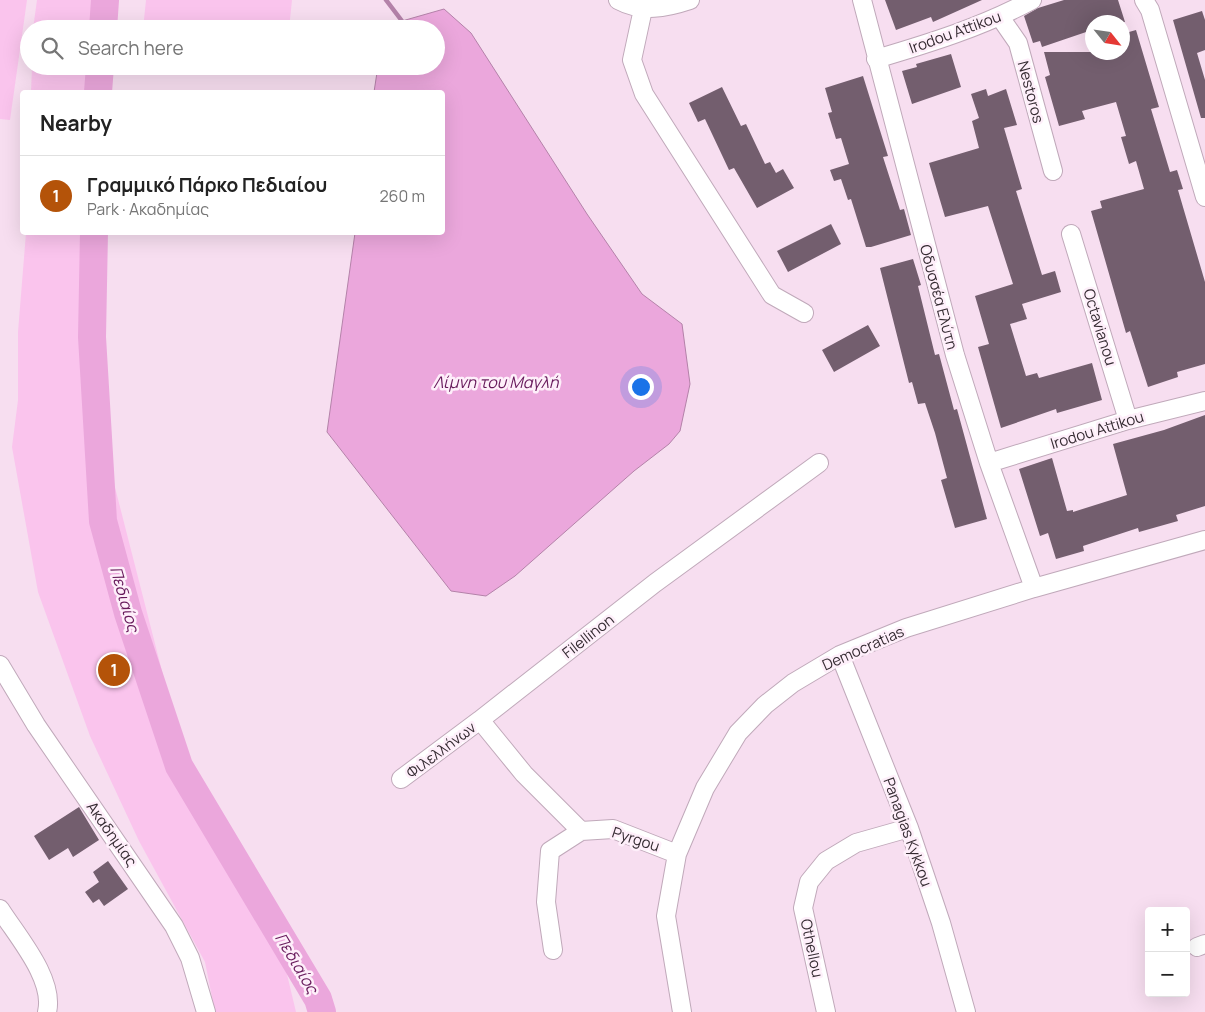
<!DOCTYPE html>
<html lang="en">
<head>
<meta charset="utf-8">
<style>
	body { margin:0; font-family:Manrope,sans-serif; background:#f6f6f6; color:#222 }
	.controls { position:absolute; right:15px; bottom:15px; display:grid; overflow:hidden; border-radius:5px; box-shadow:0 5px 20px #0002 }
	.controls button { width:45px; height:45px; display:grid; place-items:center; padding:0; border:0; border-bottom:1px solid #e0e0e0; background:#fff; color:#222; font:25px sans-serif }
	.compass { position:absolute; left:1085px; top:15px; width:45px; height:45px; border-radius:50%; background:#fff; box-shadow:0 5px 20px #0002; rotate:120deg }
	.you { position:absolute; left:640px; top:386px; width:18px; height:18px; margin:-12px; border:4px solid #fff; border-radius:50%; background:#1a73e8; box-shadow:0 0 0 8px #1a73e833 }
	.badge { display:grid; place-items:center; width:32px; height:32px; border-radius:50%; background:#b45309; color:#fff; font-size:16px; font-weight:700 }
	.pin { position:absolute; translate:-50% -50%; border:2px solid #fff; box-shadow:0 1px 5px #0006 }
	.list { margin:0; padding:0; list-style:none }
	h2 { display:flex; justify-content:space-between; align-items:center; height:65px; margin:0; padding:0 20px; font-size:21px }
	h2 small { font-size:16px; font-weight:400; color:#767676 }
	.list li { display:grid; grid-template-columns:32px 1fr auto; gap:15px; align-items:center; box-sizing:border-box; height:80px; padding:0 20px; border-top:1px solid #e0e0e0 }
	.list b { display:block; font-size:19px; white-space:nowrap }
	.list p { margin:0; font-size:16px; white-space:nowrap; color:#767676 }
	.list em { font-size:16px; font-style:normal; color:#767676 }
	.icon { flex:none; width:28px; height:28px; fill:none; stroke:currentColor; stroke-width:2; stroke-linecap:round; stroke-linejoin:round }
	.map { position:relative; flex:none; width:1205px; height:1012px; overflow:hidden }
	.search { position:absolute; background:#fff; box-shadow:0 5px 20px #0002; left:20px; top:20px; width:425px; height:55px; display:flex; align-items:center; gap:12px; box-sizing:border-box; padding:0 18px; border-radius:28px; color:#767676; font-size:19px }
	.panel { position:absolute; background:#fff; box-shadow:0 5px 20px #0002; left:20px; top:90px; width:425px; height:145px; border-radius:5px }
	.map>svg:first-child { display:block }
	.green { fill:#fac4ed }
	.water { fill:#eba7dc; stroke:#b482a9 }
	.lines { fill:none; stroke-linecap:round; stroke-linejoin:round }
	.stream { stroke:#b482a9; stroke-width:4.5 }
	.river { stroke:#eba7dc; stroke-width:28 }
	.building { fill:#735e6e }
	.minor-casing { stroke:#c0a9ba; stroke-width:20 }
	.minor { stroke:#fff; stroke-width:18 }
	.labels { text-anchor:middle; dominant-baseline:central; stroke-width:5; stroke-linejoin:round; paint-order:stroke }
	.street-label { font-size:15px; fill:#352b32; stroke:#feeffa }
	.water-label { font-size:16px; font-style:italic; fill:#67195b; stroke:#feeffa }
</style>
</head>
<body>
<div class="map">
<svg width="1205" height="1012" viewBox="0 0 1205 1012">
	<rect width="100%" height="100%" fill="#f7def0"/>
	<path class="green" d="M 0,0 L 27,0 L 10,120 L 0,119 Z
		M 37,0 L 97,0 L 95,29 L 33,29 Z
		M 146,0 L 292,0 L 289,29 L 143,29 Z
		M 32,66 L 92,66 L 91,92 L 31,92 Z
		M 26,233 L 86,233 L 85,342 L 109,464 L 194,796 L 256,916 L 285,966 L 296,1012 L 215,1012 L 205,962 L 139,841 L 90,736 L 38,592 L 12,447 L 18,400 L 18,332 Z"/>
	<path class="water" d="M 444,9 L 471,33 L 587,214 L 642,294 L 682,324 L 690,384 L 680,431 L 669,444 L 634,471 L 515,576 L 486,596 L 451,591 L 327,432 L 355,233 L 442,232 L 442,92 L 374,92 L 378,66 L 436,66 L 436,29 L 394,29 L 402,21 Z"/>
	<g class="lines">
		<path class="stream" d="M 386,0 L 402,21"/>
		<path class="river" d="M 103,29 L 105,0
			M 98,92 L 100,66
			M 94,232 L 92,337 L 103,521 L 128,613 L 179,766 L 318,999 L 322,1012"/>
	</g>
	<path class="building" d="M 885,0 L 982,0 L 933,22 L 931,17 L 896,30 Z
		M 1064,0 L 1118,0 L 1125,22 L 1092,22 L 1092,30 L 1042,47 L 1040,41 L 1033,43 L 1024,16 L 1038,8 Z
		M 1202,11 L 1205,20 L 1205,50 L 1197,53 L 1205,80 L 1205,118 L 1201,118 L 1173,20 Z
		M 1136,30 L 1159,107 L 1151,109 L 1170,172 L 1177,170 L 1183,189 L 1178,190 L 1205,282 L 1205,364 L 1177,372 L 1178,377 L 1148,387 L 1130,331 L 1126,333 L 1091,211 L 1102,208 L 1100,201 L 1144,189 L 1136,161 L 1129,164 L 1121,137 L 1126,136 L 1116,102 L 1082,111 L 1085,119 L 1059,126 L 1045,77 L 1050,75 L 1044,52 L 1122,52 L 1122,34 Z
		M 951,54 L 961,87 L 912,104 L 902,71 L 917,67 L 916,64 Z
		M 863,76 L 888,156 L 883,157 L 900,210 L 904,209 L 911,235 L 871,247 L 866,247 L 851,199 L 848,200 L 841,179 L 834,181 L 830,170 L 849,164 L 841,138 L 836,139 L 828,113 L 832,112 L 825,88 Z
		M 722,87 L 741,126 L 746,124 L 765,164 L 770,162 L 776,173 L 783,169 L 794,188 L 757,208 L 734,168 L 729,170 L 705,119 L 698,122 L 689,103 Z
		M 986,89 L 988,96 L 1006,89 L 1017,125 L 1004,128 L 1022,189 L 1016,191 L 1042,275 L 1055,271 L 1061,292 L 1022,304 L 1027,319 L 1010,324 L 1026,376 L 1037,373 L 1039,378 L 1092,363 L 1102,400 L 1057,413 L 1056,409 L 1001,428 L 978,347 L 989,344 L 975,296 L 1013,284 L 988,206 L 945,217 L 929,163 L 979,148 L 972,121 L 979,118 L 971,94 Z
		M 831,224 L 841,244 L 788,272 L 777,251 Z
		M 913,259 L 921,285 L 918,286 L 935,355 L 939,354 L 954,410 L 957,409 L 987,519 L 955,528 L 941,480 L 947,478 L 935,433 L 925,403 L 918,404 L 912,382 L 909,383 L 880,268 Z
		M 868,325 L 880,346 L 834,372 L 822,350 Z
		M 1205,415 L 1205,506 L 1176,515 L 1178,521 L 1139,532 L 1138,528 L 1083,546 L 1084,551 L 1056,559 L 1048,533 L 1040,536 L 1019,469 L 1052,458 L 1067,511 L 1073,510 L 1073,512 L 1127,495 L 1113,444 L 1164,430 Z
		M 79,807 L 99,840 L 73,857 L 68,848 L 49,860 L 34,836 Z
		M 108,861 L 128,889 L 104,906 L 99,899 L 93,903 L 85,892 L 99,882 L 93,872 Z"/>
	<g class="lines">
		<g class="minor-casing">
			<path id="minor" d="M 618,0 C 642,13 666,8 690,0
				M 862,0 L 955,355 L 989,463 L 1034,588
				M 1144,0 L 1150,10 L 1205,197
				M 643,9 L 632,60 L 644,94 L 772,295 L 804,313
				M 1000,17 L 1018,43 L 1053,171
				M 876,59 C 930,43 982,27 1032,0
				M 1071,234 L 1128,420
				M 989,463 L 1128,420 L 1205,401
				M 840,655 L 909,828 L 941,923 L 966,1012
				M 0,665 L 36,725 L 174,926 L 190,958 L 206,1012
				M 401,779 L 480,720
				M 581,831 L 524,774 L 480,720 L 655,583 L 819,463
				M 0,909 C 17,936 55,979 47,1012
				M 1197,947 L 1205,944
				M 553,950 L 546,902 L 550,851 L 581,831 L 613,829 L 677,854
				M 682,1012 L 666,916 L 677,854 L 705,788 L 738,733 L 765,705 L 793,683 L 840,655 L 906,628 L 1034,588 L 1205,540
				M 826,1012 L 803,908 L 809,882 L 826,861 L 856,843 L 909,828"/>
		</g>
		<use href="#minor" class="minor"/>
	</g>
	<g class="labels">
		<g class="street-label">
			<text transform="translate(955 32) rotate(-20)">Irodou Attikou</text>
			<text transform="translate(1031 92) rotate(75)">Nestoros</text>
			<text transform="translate(939 297) rotate(75)">Οδυσσέα Ελύτη</text>
			<text transform="translate(1100 327) rotate(73)">Octavianou</text>
			<text transform="translate(1097 430) rotate(-17)">Irodou Attikou</text>
			<text transform="translate(588 636) rotate(-38)">Filellinon</text>
			<text transform="translate(863 648) rotate(-24)">Democratias</text>
			<text transform="translate(441 750) rotate(-37)">Φιλελλήνων</text>
			<text transform="translate(908 832) rotate(70)">Panagias Kykkou</text>
			<text transform="translate(112 834) rotate(55)">Ακαδημίας</text>
			<text transform="translate(636 839) rotate(18)">Pyrgou</text>
			<text transform="translate(812 948) rotate(78)">Othellou</text>
		</g>
		<g class="water-label">
			<text x="496" y="382">Λίμνη του Μαγλή</text>
			<text transform="translate(125 599) rotate(74)">Πεδιαίος</text>
			<text transform="translate(297 963) rotate(59)">Πεδιαίος</text>
		</g>
	</g>
</svg>
<div class="controls">
<button>+</button>
<button>−</button>
</div>
<svg class="compass" viewBox="-18 -18 36 36"><path d="M0-13l5 13h-10z" fill="#e53935"/><path d="M0 13l5-13h-10z" fill="#767676"/></svg>
<div class="you"></div>
<div class="pin badge" style="left:114px;top:670px">1</div>
<div class="search"><svg class="icon" aria-label="search" viewBox="0 0 24 24"><circle cx="10" cy="10" r="6"/><path d="M15 15l6 6"/></svg>Search here</div>
<section class="panel">
<h2>Nearby<small></small></h2>
<ul class="list">
<li><span class="badge">1</span><div><b>Γραμμικό Πάρκο Πεδιαίου</b><p>Park · Ακαδημίας</p></div><em>260 m</em></li>
</ul>
</section>
</div>
</body>
</html>
